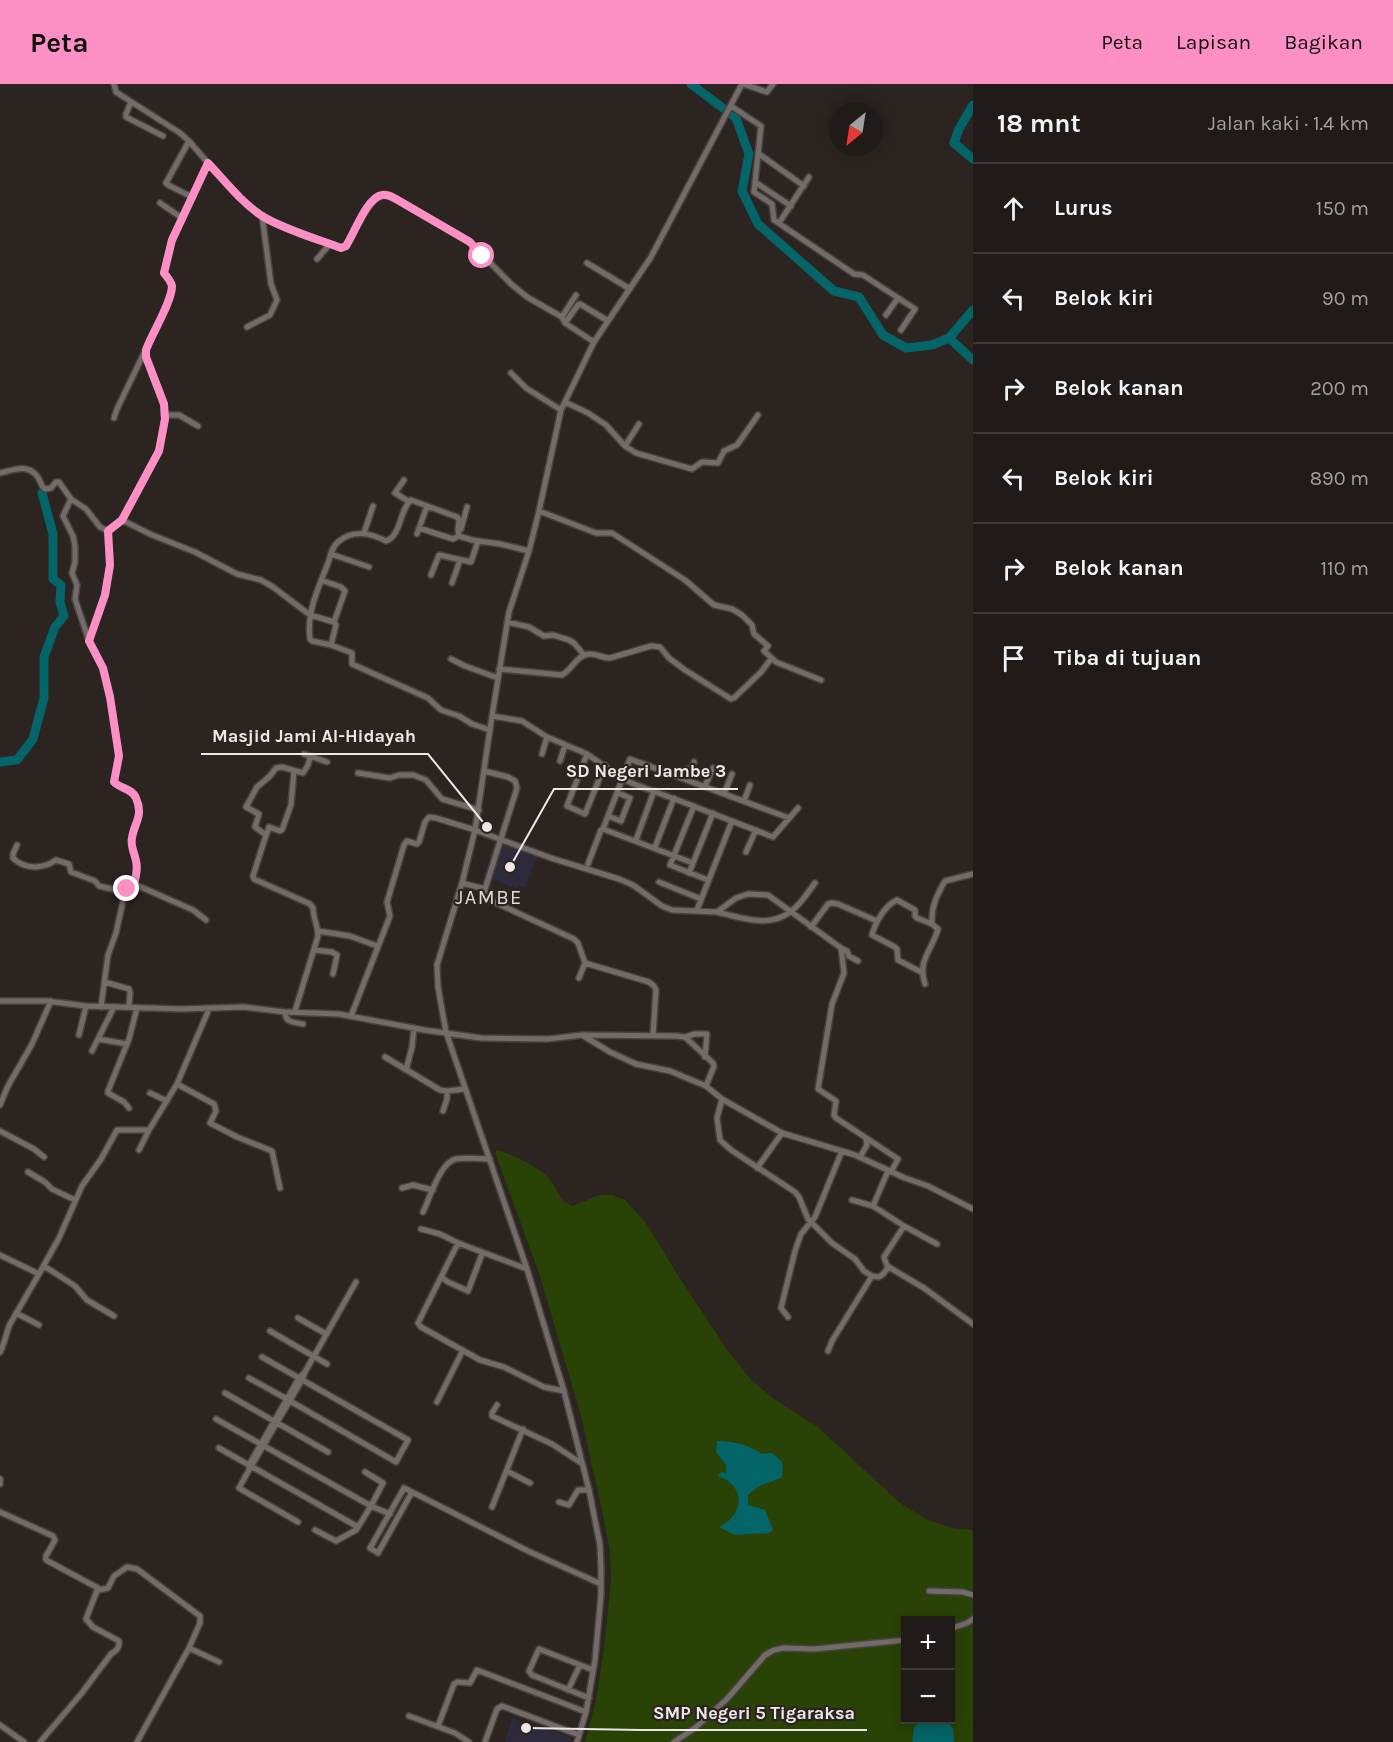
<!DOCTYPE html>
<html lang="id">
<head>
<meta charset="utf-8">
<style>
	body { margin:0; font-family:Karla,sans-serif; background:#282422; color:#f1f3f6 }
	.controls { position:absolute; right:18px; bottom:18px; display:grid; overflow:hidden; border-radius:0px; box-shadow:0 3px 15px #0003 }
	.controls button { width:54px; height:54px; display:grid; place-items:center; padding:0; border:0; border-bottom:2px solid #3d3938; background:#201b19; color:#f1f3f6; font:30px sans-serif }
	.compass { position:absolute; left:829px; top:18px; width:54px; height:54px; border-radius:50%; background:#201b19; box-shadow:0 3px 15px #0003; rotate:210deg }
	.stop { position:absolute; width:18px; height:18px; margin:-14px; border:4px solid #fc8fc3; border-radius:50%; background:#fff }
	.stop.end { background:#fc8fc3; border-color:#fff; box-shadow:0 2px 6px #0008 }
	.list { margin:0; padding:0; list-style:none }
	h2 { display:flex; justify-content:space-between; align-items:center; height:78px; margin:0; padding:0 24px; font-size:26px }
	h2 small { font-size:20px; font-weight:400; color:#a2a1a2 }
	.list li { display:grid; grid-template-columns:39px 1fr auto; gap:18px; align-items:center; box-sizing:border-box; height:90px; padding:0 24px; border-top:2px solid #3d3938 }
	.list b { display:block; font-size:22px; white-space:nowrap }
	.list em { font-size:20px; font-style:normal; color:#a2a1a2 }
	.icon { flex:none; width:33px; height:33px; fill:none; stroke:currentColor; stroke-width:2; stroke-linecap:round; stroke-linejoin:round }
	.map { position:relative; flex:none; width:973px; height:1658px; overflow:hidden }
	header { display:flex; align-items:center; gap:36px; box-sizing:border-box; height:84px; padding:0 30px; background:#fc8fc3; color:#111 }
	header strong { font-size:28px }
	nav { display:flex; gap:33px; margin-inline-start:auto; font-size:21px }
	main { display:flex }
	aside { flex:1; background:#201b19 }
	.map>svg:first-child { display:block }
	.education { fill:#2d2b3b }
	.green { fill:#294206; fill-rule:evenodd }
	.water { fill:#036568 }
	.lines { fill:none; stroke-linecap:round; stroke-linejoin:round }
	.river { stroke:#036568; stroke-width:9 }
	.minor-casing { stroke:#474240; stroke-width:8 }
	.minor { stroke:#736b67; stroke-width:5 }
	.route { stroke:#fc8fc3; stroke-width:8 }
	.labels { text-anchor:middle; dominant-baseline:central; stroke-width:4.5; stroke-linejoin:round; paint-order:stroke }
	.quarter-label { font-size:20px; letter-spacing:1.5px; fill:#e3dad6; stroke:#2b2421 }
	.leader { fill:none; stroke:#ede8e6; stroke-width:2 }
	.callout-dot { fill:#ede8e6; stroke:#2b2421; stroke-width:2 }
	.callout-label { font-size:18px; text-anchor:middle; font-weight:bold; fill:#ede8e6; stroke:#2b2421; stroke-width:4.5; stroke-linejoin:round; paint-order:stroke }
</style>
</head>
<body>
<header>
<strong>Peta</strong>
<nav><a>Peta</a><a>Lapisan</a><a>Bagikan</a></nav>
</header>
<main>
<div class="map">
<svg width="973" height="1658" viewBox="0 0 973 1658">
	<rect width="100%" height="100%" fill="#2b2421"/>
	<path class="education" d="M 495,757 L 537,773 L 525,804 L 518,802 L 517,805 L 484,792 Z
		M 512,1634 L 572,1654 L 570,1658 L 505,1658 Z"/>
	<path class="green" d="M 497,1066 C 510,1069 540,1084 548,1093 C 558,1104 558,1117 573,1122 L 599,1111 L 612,1111 L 625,1116 L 646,1139 L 679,1193 L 728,1267 L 752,1297 L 775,1316 L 818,1343 L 900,1419 L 926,1435 L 952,1444 L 973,1446 L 973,1658 L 585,1658 L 596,1617 L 604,1564 L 611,1496 L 610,1468 L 603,1431 L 581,1332 L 540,1192 L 495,1069 ZM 906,1536 L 950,1536 L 950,1636 L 906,1636 Z"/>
	<path class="water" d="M 717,1357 C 732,1357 750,1361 762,1370 L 772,1369 L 782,1378 L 783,1386 L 781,1394 L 759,1402 L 748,1411 L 748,1421 L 765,1426 L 773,1446 L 769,1449 L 735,1451 L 719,1443 C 745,1430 746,1402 718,1392 L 721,1388 L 726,1389 L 726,1381 L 716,1368 Z
		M 919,1636 L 946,1636 L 953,1645 L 954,1658 L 912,1658 L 914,1644 Z"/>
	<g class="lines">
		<path class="river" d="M 691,0 L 736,34 L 749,70 L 742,107 L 758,140 L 834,207 L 859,213 L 883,251 L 906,264 L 932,261 L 949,254 L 973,226
			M 973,21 L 959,45 L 954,59 L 973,75
			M 949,254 L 973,276
			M 0,678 L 17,676 L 33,655 L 44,614 L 44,573 L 55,543 L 64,532 L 60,518 L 61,501 L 53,495 L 53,450 L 42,409"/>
		<g class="minor-casing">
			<path id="minor" d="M 743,0 L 767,8 L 773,0
				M 131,18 L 126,30 L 126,33 L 163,52
				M 731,22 L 761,42 L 754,108 L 772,120 L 774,136 L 854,190 L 863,191 L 915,225 L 901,246
				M 189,57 L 166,99 L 168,101 L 192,113
				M 759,70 L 804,102
				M 208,79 C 225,97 241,118 262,132 C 283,145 317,155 341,164 L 346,162 C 357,147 367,109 389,111 L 470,158 L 511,200 L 527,213 L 562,233 L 565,239 L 594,258
				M 755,98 L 791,122
				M 160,119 L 182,134
				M 779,139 L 809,93
				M 317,175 L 330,160
				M 587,179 L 630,205
				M 886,231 L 898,214
				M 562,233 L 576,211
				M 565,239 L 578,221 L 580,220 L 608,237
				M 247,243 L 270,231 L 277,216 L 271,200 L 262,131
				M 511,289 L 526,304 L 561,326
				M 565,318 L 588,329 L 606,341 L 625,362 L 636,369 L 692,385 L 702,378 L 718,379 L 724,367 L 737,361 L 758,331
				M 164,331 L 179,331 L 198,342
				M 114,334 L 117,325 L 145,267
				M 625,362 L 639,340
				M 0,389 C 13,386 27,379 37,392 C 41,397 40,401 45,405 L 51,404 L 56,398 L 59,398 L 71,415 L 86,425 L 100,443 L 108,447
				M 404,396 L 395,409 L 408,417
				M 71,415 L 63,432 L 73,452 L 75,462 L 75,478 L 72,489 L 77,501 L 75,515 L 89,557 L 103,584 L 110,613 L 119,672 L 114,698 C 120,705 132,704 136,714 C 144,733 134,738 132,754 C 130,762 135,770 136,777 C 138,785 136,793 134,800 L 129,802 L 125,808
				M 539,427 L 596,449 L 612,449 L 685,496 L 714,521 L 732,525 L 742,531 L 752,541 L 754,550 L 768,562 L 764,567 L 776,578 L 821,596
				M 122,436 L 152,451 L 195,468 L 237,490 L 261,496 L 273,503 L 310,531 L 334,538 L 336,541 L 331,561 L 352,569 L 352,580 L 428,614 L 441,626 L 459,632 L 472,640 L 490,646
				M 419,444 L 453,455 L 459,452 L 472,456 L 500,460 L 529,467
				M 461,445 L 467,423
				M 108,447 L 122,436 L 159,367 L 165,335 L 164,320 L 146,273 L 146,266 C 152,249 172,218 172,202 C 171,197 167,193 164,189 L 172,156 L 208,79 L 189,57 L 180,49 L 116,8 L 114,0
				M 364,449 L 373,422
				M 417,450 L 427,422
				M 331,470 L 369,483
				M 431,491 L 439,471 L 471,478 L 478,457
				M 321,496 L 341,503 L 345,507 L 334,538
				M 452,499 L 460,476
				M 507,538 L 529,543 L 544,552 L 553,551 L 569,556 L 574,559 L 584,571
				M 89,556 L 105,511 L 110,481 L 108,447
				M 331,561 L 312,557 L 310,555 C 306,528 319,503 328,479 C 331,471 331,464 338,458 C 353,445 370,449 386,457 C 402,451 399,426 411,416 L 457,433 L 459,436 L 458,446 L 459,452
				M 451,575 L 465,582 L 498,594
				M 499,585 L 562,591 C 572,586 577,570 590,570 C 597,570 603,574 610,574 L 651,562 L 660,563 L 669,574 L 685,586 L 731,615 L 734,614 L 761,588 L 771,575
				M 492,632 L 522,637 L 547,653 L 587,670 L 623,695 L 634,700 L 688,720 L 773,753 L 798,724
				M 304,670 L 327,678
				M 542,670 L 547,653
				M 587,670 L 567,722 L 585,730 L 605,681
				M 560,677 L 565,661
				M 484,687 L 508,693 L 515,697 L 517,704 L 485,805
				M 358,689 L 390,694 L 399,691 L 413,691 L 426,696 L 442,715 L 479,726
				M 672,689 L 691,684
				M 686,695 L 694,678
				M 705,702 L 713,684
				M 724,710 L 732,690
				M 744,717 L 750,701
				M 694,722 L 670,781 L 708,796
				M 608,732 L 621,737 L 630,714 L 618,709
				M 266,752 L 269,743 L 280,747 L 282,746 L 291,721 L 294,687
				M 636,756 L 654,707
				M 17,761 L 13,770 L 13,774 C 25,786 43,785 56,776 L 69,780 L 71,788 L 95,797 L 99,802 L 125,808 L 116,849 L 108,871 L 101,923
				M 655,763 L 674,714
				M 746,768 L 756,746
				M 693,779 L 603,745 L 630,675 L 789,734
				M 588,780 L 601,746 L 603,745
				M 689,789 L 713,729
				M 659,798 L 701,815
				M 462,799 L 485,805 L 486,809 L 492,817 L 574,855 L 578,859 L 585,879 L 579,894
				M 134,800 L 193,826 L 206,836
				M 697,826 L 732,737
				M 717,828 C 745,835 774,846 797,822 C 804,815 809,807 815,799
				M 932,840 C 931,822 937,811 945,797 L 973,790
				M 811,843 L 828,820 L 832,819 L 838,820 L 877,837
				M 318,847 L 350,852 L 377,862
				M 841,864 L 844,889 L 832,920 L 818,1005 L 836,1017 L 834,1031 L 836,1034 L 898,1075 L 891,1088
				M 314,866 L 332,868 L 337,871 L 333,890
				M 585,879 L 649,898 L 654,902 L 656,906 L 653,951
				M 921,888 L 898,876 L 897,865 L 895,863 L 872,851 C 875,839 885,821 897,816 L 915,826 L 915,832 L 917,834 L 932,840 L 938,845 C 932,867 917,876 925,900
				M 105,898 L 129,905 L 130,909 L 129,923
				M 0,917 L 47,917 L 86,922 L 181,925 L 244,923 L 285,928 L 339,930 L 424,946 L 481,954 L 548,955 L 582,951 L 610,968 L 636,980 L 670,987 L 706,1002 L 722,1015 L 782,1049 L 855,1071 L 905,1094 L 928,1102 L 973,1125
				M 295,927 L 318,852 C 318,842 313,833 313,824 L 310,820 L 254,795 L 253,792 L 266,751 L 255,743 L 259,730 L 246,723 L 257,703 L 270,692 L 276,684 L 282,683 L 303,689 L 308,681 L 310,673
				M 285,928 C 285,939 294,938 303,940
				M 351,932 L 390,832 L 387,818 L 404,761 L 407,757 L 417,760 L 419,758 L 425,738 L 429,733 L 436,734 L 475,746 L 551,774 L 619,795 L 633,801 L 662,822 L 672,826 L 717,828 L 736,814 L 748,810 L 768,811 L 841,864 L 847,867 L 849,872 L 858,877
				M 79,951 L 86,922
				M 582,951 L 676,952 L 685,953 L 713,979 L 714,982 L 706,1002
				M 685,953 L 695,950 L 707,950 L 705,973
				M 98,955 L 127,960
				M 92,967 L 114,923
				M 385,973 L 440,1006 L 447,1007 L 465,1005
				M 406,986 L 412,963 L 414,944
				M 177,1000 L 214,1020 L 216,1027 L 210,1039 L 237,1053 L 272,1067 L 280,1104
				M 150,1009 L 167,1017
				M 722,1015 L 717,1034 L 720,1056 L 731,1066 L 795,1108 L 799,1113 L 808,1135 L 832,1159 L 855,1175 L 864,1187 L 872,1192 L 879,1193 L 882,1191 L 889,1183
				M 0,1021 L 8,1002 L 32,960 L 51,917
				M 129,1024 L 124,1018 L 108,1009 L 108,1007 L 129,955 L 137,924
				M 443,1027 L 447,1015 L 447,1007
				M 0,1047 L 34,1065 L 44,1073
				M 139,1066 L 149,1046 L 177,1000 L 209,925
				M 860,1073 L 867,1061 L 866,1055
				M 757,1084 L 782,1049
				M 28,1088 L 45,1098 L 52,1105 L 75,1116
				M 402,1104 L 413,1101 L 433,1106
				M 852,1116 L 873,1122 L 904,1142 L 884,1173 L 887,1182 L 924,1204 L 973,1240
				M 873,1122 L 888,1087
				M 423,1128 C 430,1114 440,1078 456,1075 C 466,1073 479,1075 490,1075
				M 904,1142 L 937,1160
				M 421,1145 L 440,1150 L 458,1159
				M 0,1171 L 39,1190 L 59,1154 L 82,1102 L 101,1075 L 117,1046 L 149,1046
				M 44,1182 L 75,1202 L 87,1216 L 114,1232
				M 527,1185 L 458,1159 L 418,1239 L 421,1243 L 480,1276 L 504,1283 L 544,1303 L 564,1307
				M 441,1193 L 448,1198 L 468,1207 L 482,1170
				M 16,1229 L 39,1241
				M 788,1233 L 781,1224 L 795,1167 L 801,1150 L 815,1133 L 842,1067
				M 298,1234 L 326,1250
				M 270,1247 L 327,1280
				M 828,1267 L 832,1257 L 872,1192
				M 0,1268 C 5,1259 6,1249 10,1240 L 39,1190
				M 262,1273 L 408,1356 L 396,1378 L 290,1317
				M 305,1288 L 299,1294 L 249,1381 L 249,1386 L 302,1296 L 305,1288 L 356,1198
				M 249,1294 L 287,1315
				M 225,1309 L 328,1368
				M 437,1318 L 463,1266
				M 497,1321 L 492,1329 L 492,1332 L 552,1360 L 581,1379
				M 216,1335 L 371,1422 L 383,1399 L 365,1388
				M 219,1364 L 358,1443 L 371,1422 L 390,1430
				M 249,1386 L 239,1404 L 298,1438
				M 507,1387 L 530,1399
				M 0,1395 L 0,1400
				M 404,1404 L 412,1408 L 378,1469 L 370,1464 Z
				M 412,1408 L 528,1467 L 601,1500
				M 559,1418 L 569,1421 L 578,1406 L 589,1406
				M 492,1423 L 523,1345
				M 0,1428 L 53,1452 L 55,1456 L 46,1472 L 46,1476 L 98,1504 L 86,1535 L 93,1543 L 119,1557 C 120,1564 116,1567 111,1570 L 81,1610 L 40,1658
				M 315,1446 L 336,1457 L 356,1446 L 358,1443
				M 99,1506 L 108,1504 L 114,1492 L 127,1483 L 137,1485 L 200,1532 L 200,1539 L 189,1564
				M 929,1507 L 963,1508 L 973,1511
				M 950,1545 L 967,1539 L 973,1535
				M 568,1606 L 580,1581
				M 589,1614 L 532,1591 L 529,1587 L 539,1565 L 593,1586
				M 409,1632 L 455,1649 L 469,1658
				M 0,1641 L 24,1658
				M 438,1642 L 454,1600 L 457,1598 L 470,1599 L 477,1586 L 586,1628
				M 137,1658 L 189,1564 L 219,1578
				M 485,1658 L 497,1625 L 502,1622 L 579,1651
				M 577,1658 L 586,1628 L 595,1576 L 601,1511 L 601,1485 L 600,1461 L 589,1406 L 564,1307 L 527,1185 L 446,948 L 438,903 L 437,881 L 462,799 L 475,746 L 492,632 L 509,528 L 529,467 L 539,427 L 561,326 L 594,258 L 651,173 L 742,0
				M 674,1658 L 695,1644 L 727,1615 L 765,1571 L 774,1566 L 784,1564 L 814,1565 L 906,1556"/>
		</g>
		<use href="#minor" class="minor"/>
	</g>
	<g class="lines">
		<path class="route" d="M 127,805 L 134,800 C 136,793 138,785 136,777 C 135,770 130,762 132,754 C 134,739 144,732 136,714 C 132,704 120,705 114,698 L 119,672 L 110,613 L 103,584 L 89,557 L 105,511 L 110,481 L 108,447 L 122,436 L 159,367 L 165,335 L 164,320 L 146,273 L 146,266 C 152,249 172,218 172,202 C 171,197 167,193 164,189 L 172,156 L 208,79 C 225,97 241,118 262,132 C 283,145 317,155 341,164 L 346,162 C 354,150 367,113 382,111 C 388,110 392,113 396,115 L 470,158 L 482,172"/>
	</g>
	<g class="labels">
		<g class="quarter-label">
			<text x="489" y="813">JAMBE</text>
		</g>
	</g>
	<path class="leader" d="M487 743L428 670H201M510 783L554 705H738M526 1644L641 1646H867"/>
	<g class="callout-dot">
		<circle cx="487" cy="743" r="6"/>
		<circle cx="510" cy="783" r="6"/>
		<circle cx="526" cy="1644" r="6"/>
	</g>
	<g class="callout-label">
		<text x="314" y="658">Masjid Jami Al-Hidayah</text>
		<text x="646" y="693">SD Negeri Jambe 3</text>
		<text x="754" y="1635">SMP Negeri 5 Tigaraksa</text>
	</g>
</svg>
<div class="controls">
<button>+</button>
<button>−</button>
</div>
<svg class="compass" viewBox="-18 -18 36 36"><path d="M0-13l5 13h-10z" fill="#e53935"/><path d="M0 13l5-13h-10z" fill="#a2a1a2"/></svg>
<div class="stop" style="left:482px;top:172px"></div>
<div class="stop end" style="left:127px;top:805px"></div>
</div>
<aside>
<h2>18 mnt<small>Jalan kaki · 1.4 km</small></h2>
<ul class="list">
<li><svg class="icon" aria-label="ahead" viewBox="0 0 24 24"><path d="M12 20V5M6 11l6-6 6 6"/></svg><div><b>Lurus</b></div><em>150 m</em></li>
<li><svg class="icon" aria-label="left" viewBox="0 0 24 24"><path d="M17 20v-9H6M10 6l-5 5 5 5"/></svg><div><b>Belok kiri</b></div><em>90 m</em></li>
<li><svg class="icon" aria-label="right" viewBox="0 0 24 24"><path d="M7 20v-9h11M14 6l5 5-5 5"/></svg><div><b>Belok kanan</b></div><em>200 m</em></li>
<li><svg class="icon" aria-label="left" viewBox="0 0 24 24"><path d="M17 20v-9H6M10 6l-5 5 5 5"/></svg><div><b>Belok kiri</b></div><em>890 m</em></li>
<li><svg class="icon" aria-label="right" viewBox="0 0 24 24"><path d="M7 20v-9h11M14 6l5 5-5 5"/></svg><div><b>Belok kanan</b></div><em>110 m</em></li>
<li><svg class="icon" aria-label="arrive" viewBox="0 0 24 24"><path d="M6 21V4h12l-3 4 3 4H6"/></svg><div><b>Tiba di tujuan</b></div></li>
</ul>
</aside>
</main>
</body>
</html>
